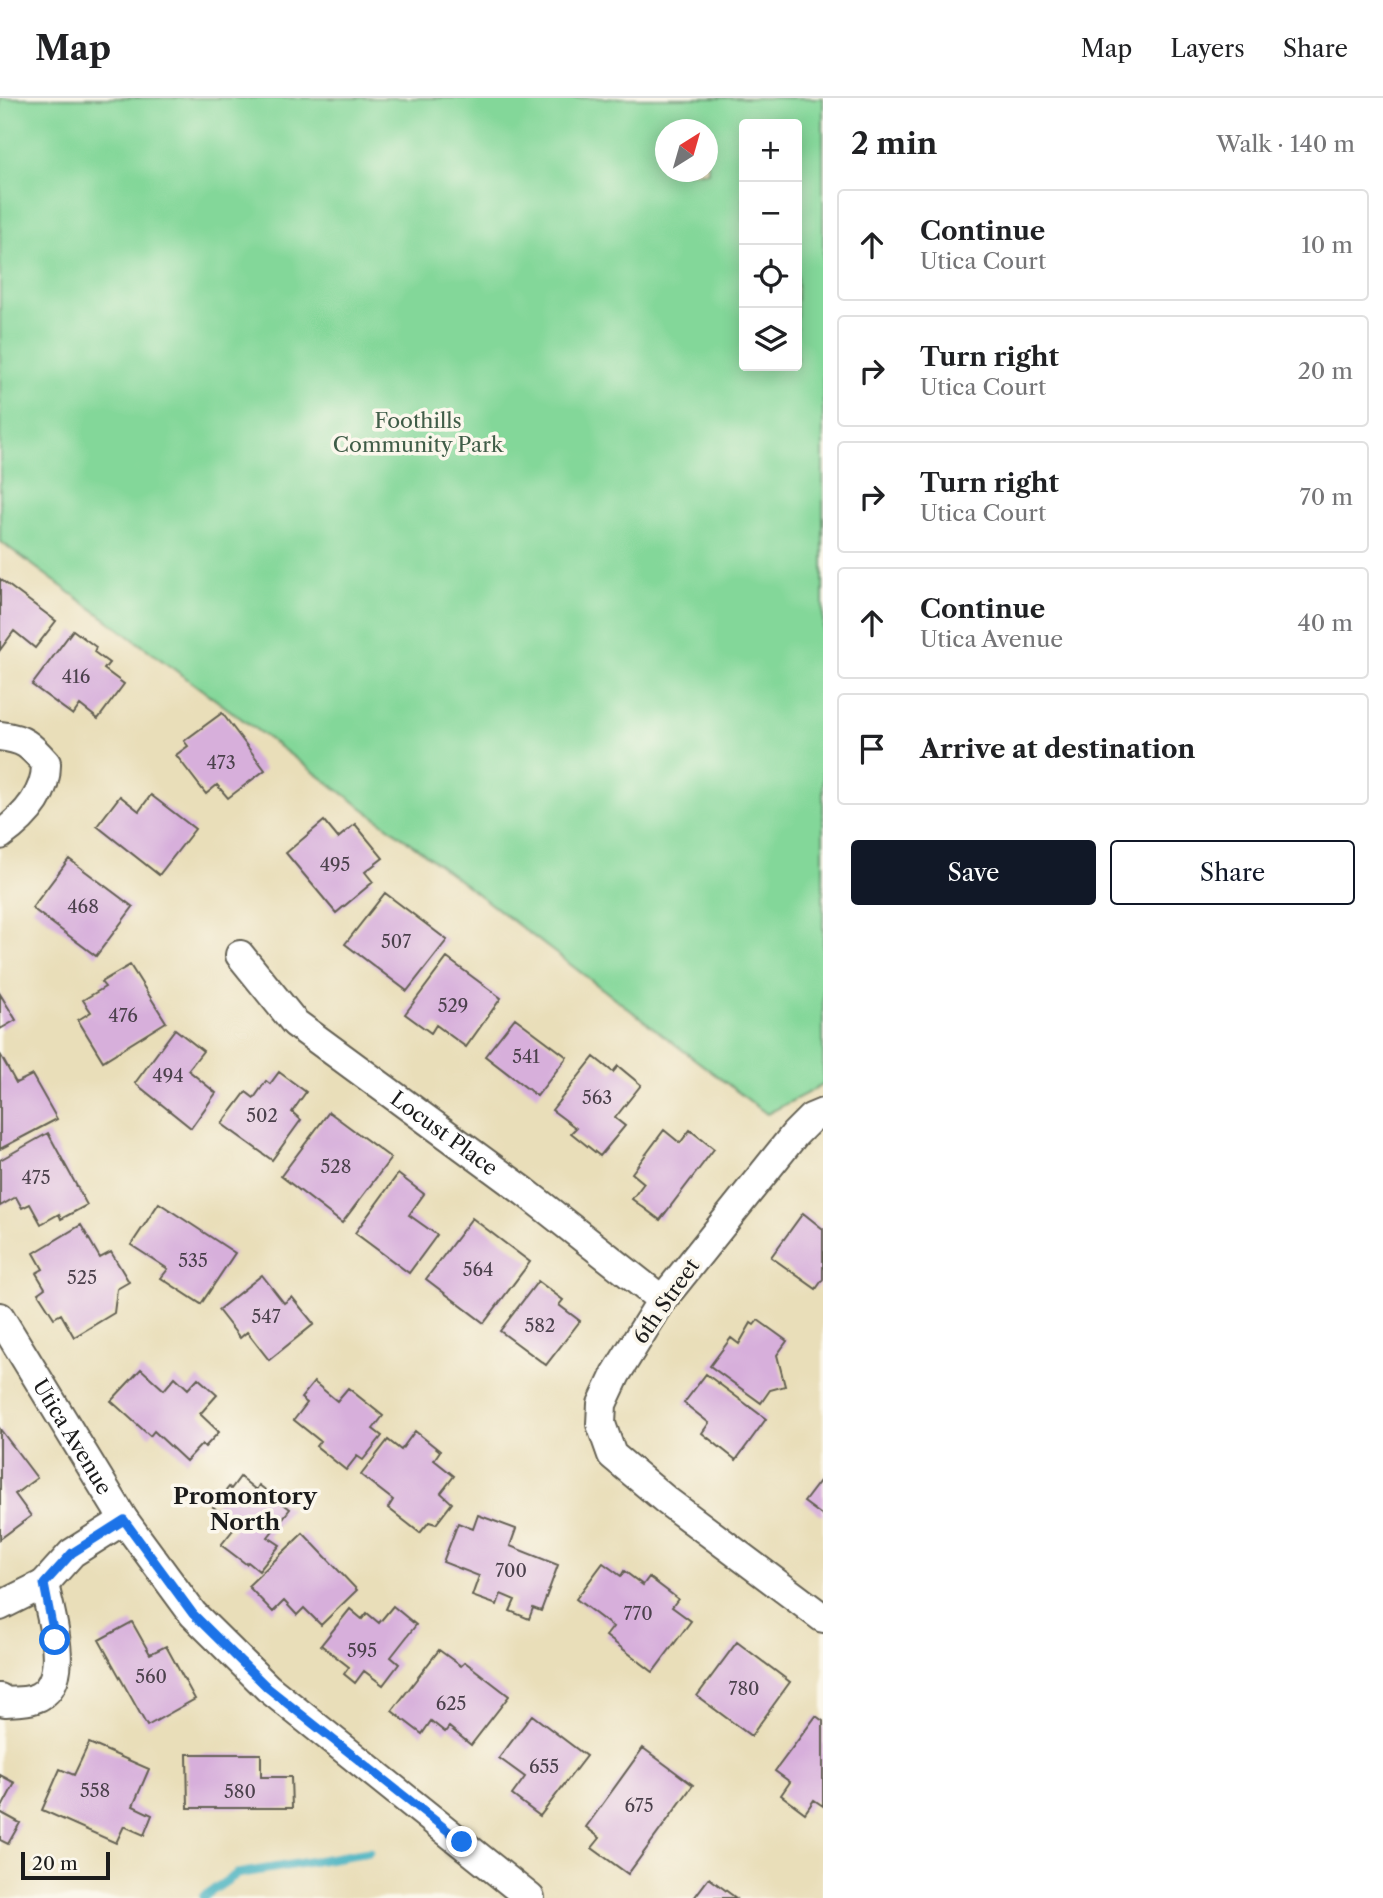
<!DOCTYPE html>
<html lang="en">
<head>
<meta charset="utf-8">
<style>
	body { margin:0; font-family:"Libre Caslon Text",serif; background:#f2f2f2; color:#202124 }
	.controls { position:absolute; right:21px; top:21px; display:grid; overflow:hidden; border-radius:7px; box-shadow:0 4px 18px #0003 }
	.controls button { width:63px; height:63px; display:grid; place-items:center; padding:0; border:0; border-bottom:2px solid #e0e0e0; background:#fff; color:#202124; font:35px sans-serif }
	.compass { position:absolute; left:655px; top:21px; width:63px; height:63px; border-radius:50%; background:#fff; box-shadow:0 4px 18px #0003; rotate:37deg }
	.scale { position:absolute; left:21px; bottom:18px; width:89px; box-sizing:border-box; padding-left:7px; border:4px solid #1c1c1c; border-top:0; font-size:19px; line-height:24px; white-space:nowrap; color:#1c1c1c; -webkit-text-stroke:5px #fbf7ec; paint-order:stroke }
	.stop { position:absolute; width:21px; height:21px; margin:-16px; border:5px solid #1a73e8; border-radius:50%; background:#fff }
	.stop.end { background:#1a73e8; border-color:#fff; box-shadow:0 2px 7px #0008 }
	.list { margin:0; padding:0; list-style:none }
	h2 { display:flex; justify-content:space-between; align-items:center; height:91px; margin:0; padding:0 28px; font-size:30px }
	h2 small { font-size:23px; font-weight:400; color:#757577 }
	.list li { display:grid; grid-template-columns:46px 1fr auto; gap:21px; align-items:center; box-sizing:border-box; height:112px; margin:0 14px 14px; padding:0 14px; border:2px solid #e0e0e0; border-radius:7px }
	.list b { display:block; font-size:26px; white-space:nowrap }
	.list p { margin:0; font-size:23px; white-space:nowrap; color:#757577 }
	.list em { font-size:23px; font-style:normal; color:#757577 }
	.actions { display:flex; gap:14px; padding:21px 28px }
	.actions a { flex:1; padding:16px 0; border:2px solid #111827; border-radius:7px; text-align:center; font-size:24px; color:#111827 }
	.actions .main { background:#111827; color:#fff }
	.icon { flex:none; width:38px; height:38px; fill:none; stroke:currentColor; stroke-width:2; stroke-linecap:round; stroke-linejoin:round }
	.map { position:relative; flex:none; width:823px; height:1800px; overflow:hidden }
	header { display:flex; align-items:center; gap:42px; box-sizing:border-box; height:98px; padding:0 35px; background:#fff; border-bottom:2px solid #e0e0e0 }
	header strong { font-size:33px }
	nav { display:flex; gap:38px; margin-inline-start:auto; font-size:24px }
	main { display:flex }
	aside { flex:1; background:#fff }
	.map>svg:first-child { display:block }
	.green { fill:#83d799; stroke:#507a5a; stroke-width:2; fill-rule:evenodd }
	.lines { fill:none; stroke-linecap:round; stroke-linejoin:round }
	.stream { stroke:#44b1c0; stroke-width:9 }
	.building { fill:#d7afdb }
	.minor-casing { stroke:#646053; stroke-width:32 }
	.minor { stroke:#fff; stroke-width:28 }
	.route { stroke:#1a73e8; stroke-width:9 }
	.labels { text-anchor:middle; dominant-baseline:central; stroke-width:7; stroke-linejoin:round; paint-order:stroke }
	.number-label { font-size:18px; fill:#4b414c }
	.park-label { font-size:21px; fill:#405d48; stroke:#fbf7ec }
	.street-label { font-size:21px; fill:#1c1c1c; stroke:#fbf7ec }
	.neighbourhood-label { font-size:23px; font-weight:bold; fill:#1c1c1c; stroke:#fbf7ec }
</style>
</head>
<body>
<header>
<strong>Map</strong>
<nav><a>Map</a><a>Layers</a><a>Share</a></nav>
</header>
<main>
<div class="map">
<svg width="823" height="1800" viewBox="0 0 823 1800">
	<rect width="100%" height="100%" fill="#fbf7ec"/>
	<filter id="ink" filterUnits="userSpaceOnUse"><feTurbulence type="fractalNoise" baseFrequency=".0143" numOctaves="2"/><feDisplacementMap in="SourceGraphic" scale="14" xChannelSelector="R" yChannelSelector="G"/><feConvolveMatrix kernelMatrix="1 2 1 2 8 2 1 2 1" color-interpolation-filters="sRGB"/></filter>
	<filter id="wash" filterUnits="userSpaceOnUse"><feTurbulence type="fractalNoise" baseFrequency=".00686" numOctaves="4" result="noise"/><feDisplacementMap in="SourceGraphic" scale="28" xChannelSelector="R" yChannelSelector="G"/><feGaussianBlur stdDeviation="1.57" result="paint"/><feColorMatrix in="noise" values="0 0 0 0 0 0 0 0 0 0 0 0 0 0 0 0 0 1.4 0 .05"/><feComposite in="paint" operator="in"/></filter>
	<g filter="url(#wash)">
		<rect width="100%" height="100%" fill="#e9deb9"/>
		<path class="green" d="M 0,0 L 823,0 L 823,987 L 767,1016 L 417,750 L 0,443 ZM 744,26 L 797,26 L 797,268 L 744,268 ZM 666,32 L 708,32 L 708,74 L 666,74 Z"/>
		<g class="lines">
			<path class="stream" d="M 203,1799 L 237,1776 L 369,1754"/>
		</g>
		<g id="blocks">
			<path class="building" d="M 0,481 L 56,523 L 35,550 L 14,533 L 0,552 Z
				M 73,532 L 96,549 L 94,554 L 109,565 L 104,571 L 124,586 L 98,621 L 80,607 L 73,617 L 32,587 Z
				M 222,615 L 265,672 L 228,700 L 217,687 L 206,696 L 176,657 L 188,648 L 184,643 Z
				M 151,697 L 195,731 L 159,777 L 97,728 L 120,698 L 139,713 Z
				M 324,723 L 338,740 L 355,726 L 383,760 L 365,774 L 373,784 L 336,815 L 286,755 Z
				M 69,761 L 133,809 L 96,858 L 32,810 Z
				M 385,795 L 447,842 L 407,893 L 345,846 Z
				M 447,860 L 501,900 L 466,949 L 436,927 L 431,935 L 405,916 Z
				M 130,867 L 166,924 L 103,963 L 78,922 L 91,914 L 83,902 L 105,889 L 101,884 Z
				M 0,896 L 16,922 L 0,931 Z
				M 515,920 L 567,959 L 537,998 L 485,958 Z
				M 175,931 L 203,953 L 188,972 L 216,995 L 191,1030 L 135,985 Z
				M 0,956 L 16,985 L 32,977 L 57,1021 L 0,1051 Z
				M 594,959 L 613,974 L 618,968 L 641,987 L 615,1020 L 625,1028 L 600,1058 L 571,1035 L 576,1030 L 552,1012 Z
				M 279,974 L 306,994 L 292,1014 L 301,1022 L 272,1062 L 222,1026 L 246,994 L 254,1000 L 266,983 L 270,986 Z
				M 329,1014 L 391,1060 L 342,1125 L 281,1078 Z
				M 664,1032 L 680,1045 L 690,1032 L 714,1051 L 660,1122 L 632,1101 L 644,1085 L 632,1075 Z
				M 48,1035 L 87,1107 L 61,1121 L 59,1116 L 41,1126 L 30,1106 L 22,1110 L 16,1099 L 0,1108 L 0,1062 Z
				M 398,1076 L 424,1096 L 409,1117 L 437,1137 L 409,1175 L 355,1135 Z
				M 159,1105 L 235,1155 L 201,1206 L 161,1180 L 168,1171 L 131,1147 Z
				M 803,1115 L 823,1131 L 823,1181 L 816,1191 L 771,1159 Z
				M 472,1120 L 530,1164 L 484,1225 L 426,1181 Z
				M 81,1127 L 100,1160 L 111,1154 L 129,1184 L 117,1191 L 114,1215 L 74,1239 L 61,1216 L 54,1220 L 38,1195 L 45,1190 L 36,1175 L 43,1171 L 34,1155 Z
				M 262,1177 L 284,1205 L 292,1199 L 314,1226 L 269,1262 L 247,1234 L 240,1240 L 218,1212 Z
				M 538,1183 L 563,1202 L 559,1207 L 580,1223 L 546,1267 L 500,1233 Z
				M 758,1222 L 787,1243 L 777,1257 L 785,1288 L 770,1292 L 761,1305 L 710,1268 L 731,1240 L 739,1246 L 751,1225 L 754,1227 Z
				M 141,1271 L 164,1292 L 175,1279 L 188,1291 L 198,1280 L 217,1297 L 200,1316 L 219,1334 L 205,1349 L 202,1346 L 186,1363 L 154,1333 L 150,1338 L 111,1303 Z
				M 706,1276 L 766,1321 L 736,1362 L 702,1335 L 709,1325 L 684,1305 Z
				M 314,1284 L 337,1303 L 348,1290 L 383,1318 L 373,1331 L 382,1338 L 363,1362 L 357,1358 L 346,1372 L 316,1348 L 320,1343 L 294,1322 L 307,1305 L 301,1300 Z
				M 0,1331 L 37,1380 L 15,1396 L 31,1418 L 0,1441 Z
				M 415,1333 L 440,1353 L 434,1362 L 454,1378 L 441,1395 L 452,1405 L 436,1426 L 429,1424 L 420,1435 L 388,1410 L 393,1402 L 361,1377 L 388,1342 L 401,1352 Z
				M 240,1379 L 256,1392 L 259,1387 L 290,1411 L 268,1439 L 280,1447 L 259,1473 L 248,1464 L 246,1466 L 221,1447 L 237,1427 L 213,1409 L 229,1389 L 231,1391 Z
				M 823,1379 L 823,1418 L 804,1404 Z
				M 478,1417 L 516,1431 L 510,1448 L 558,1467 L 541,1513 L 533,1510 L 529,1521 L 510,1513 L 515,1502 L 501,1496 L 497,1507 L 472,1498 L 479,1478 L 443,1464 L 458,1425 L 473,1431 Z
				M 303,1435 L 357,1492 L 321,1527 L 304,1510 L 297,1517 L 284,1503 L 273,1514 L 248,1488 Z
				M 603,1465 L 621,1478 L 624,1473 L 643,1487 L 649,1479 L 678,1501 L 672,1509 L 691,1523 L 653,1574 L 606,1538 L 613,1529 L 576,1501 Z
				M 393,1508 L 416,1527 L 391,1559 L 399,1566 L 383,1587 L 364,1573 L 355,1585 L 344,1576 L 349,1569 L 321,1547 L 350,1511 L 362,1521 L 367,1515 L 379,1525 Z
				M 132,1524 L 150,1556 L 166,1548 L 195,1601 L 147,1628 L 99,1542 Z
				M 737,1544 L 790,1584 L 751,1638 L 697,1598 Z
				M 439,1552 L 461,1568 L 465,1564 L 509,1598 L 471,1647 L 449,1629 L 445,1634 L 431,1623 L 422,1636 L 392,1613 Z
				M 532,1617 L 586,1658 L 540,1718 L 512,1697 L 525,1679 L 499,1660 Z
				M 816,1618 L 823,1623 L 823,1708 L 814,1702 L 805,1715 L 781,1697 L 790,1684 L 775,1673 Z
				M 89,1645 L 149,1671 L 133,1708 L 152,1717 L 144,1737 L 124,1728 L 116,1745 L 42,1712 L 60,1671 L 74,1677 Z
				M 643,1650 L 693,1687 L 628,1776 L 592,1750 L 600,1740 L 586,1729 Z
				M 187,1656 L 261,1656 L 261,1679 L 291,1679 L 292,1710 L 188,1710 Z
				M 0,1677 L 15,1685 L 0,1713 Z
				M 0,1714 L 20,1725 L 8,1746 L 0,1742 Z
				M 709,1780 L 736,1800 L 694,1800 Z"/>
		</g>
	</g>
	<g filter="url(#ink)">
		<use href="#blocks" fill-opacity="0" stroke="#646053" stroke-width="2"/>
		<g class="lines">
			<g class="minor-casing">
				<g id="minor">
					<path d="M 0,638 C 25,641 30,647 46,665 C 47,696 24,720 0,737"/>
					<path id="s1" d="M 240,857 L 295,925 L 525,1094 L 662,1202"/>
					<path d="M 823,1015 L 811,1020 L 795,1036 L 662,1202 L 616,1276 L 602,1306 L 601,1326 L 612,1357 L 667,1403 L 823,1520"/>
					<path id="s2" d="M 0,1219 L 124,1422 L 193,1516 L 268,1590 L 530,1800"/>
					<path d="M 44,1486 L 72,1455 L 124,1422"/>
					<path d="M 0,1508 L 44,1486 C 50,1516 75,1588 33,1601 C 25,1604 14,1603 5,1604 L 0,1600"/>
				</g>
			</g>
			<use href="#minor" class="minor"/>
		</g>
	</g>
	<g class="lines" filter="url(#ink)">
		<path class="route" d="M 55,1542 L 44,1486 L 72,1455 L 124,1422 L 193,1516 L 268,1590 L 462,1744"/>
	</g>
	<g class="labels">
		<g class="number-label">
			<text x="76" y="579">416</text>
			<text x="221" y="665">473</text>
			<text x="335" y="767">495</text>
			<text x="83" y="809">468</text>
			<text x="396" y="844">507</text>
			<text x="453" y="908">529</text>
			<text x="123" y="918">476</text>
			<text x="526" y="959">541</text>
			<text x="168" y="978">494</text>
			<text x="597" y="1000">563</text>
			<text x="262" y="1018">502</text>
			<text x="336" y="1069">528</text>
			<text x="36" y="1080">475</text>
			<text x="193" y="1163">535</text>
			<text x="478" y="1172">564</text>
			<text x="82" y="1180">525</text>
			<text x="266" y="1219">547</text>
			<text x="540" y="1228">582</text>
			<text x="511" y="1473">700</text>
			<text x="638" y="1516">770</text>
			<text x="362" y="1553">595</text>
			<text x="151" y="1579">560</text>
			<text x="744" y="1591">780</text>
			<text x="451" y="1606">625</text>
			<text x="544" y="1669">655</text>
			<text x="95" y="1693">558</text>
			<text x="240" y="1694">580</text>
			<text x="639" y="1708">675</text>
		</g>
		<g class="park-label">
			<text x="418" y="322">Foothills<tspan x="418" dy="24">Community Park</tspan></text>
		</g>
		<g class="street-label">
			<text stroke="none"><textPath href="#s1" startOffset="273">Locust Place</textPath></text>
			<text transform="translate(666 1203) rotate(-55)">6th Street</text>
			<text stroke="none"><textPath href="#s2" startOffset="140">Utica Avenue</textPath></text>
		</g>
		<g class="neighbourhood-label">
			<text x="245" y="1398">Promontory<tspan x="245" dy="26">North</tspan></text>
		</g>
	</g>
</svg>
<div class="controls">
<button>+</button>
<button>−</button>
<button><svg class="icon" aria-label="locate" viewBox="0 0 24 24"><circle cx="12" cy="12" r="6"/><path d="M12 2v4M12 18v4M2 12h4M18 12h4"/></svg></button>
<button><svg class="icon" aria-label="layers" viewBox="0 0 24 24"><path d="M12 4l9 5-9 5-9-5zM3 14l9 5 9-5"/></svg></button>
</div>
<svg class="compass" viewBox="-18 -18 36 36"><path d="M0-13l5 13h-10z" fill="#e53935"/><path d="M0 13l5-13h-10z" fill="#757577"/></svg>
<div class="scale">20 m</div>
<div class="stop" style="left:55px;top:1542px"></div>
<div class="stop end" style="left:462px;top:1744px"></div>
</div>
<aside>
<h2>2 min<small>Walk · 140 m</small></h2>
<ul class="list">
<li><svg class="icon" aria-label="ahead" viewBox="0 0 24 24"><path d="M12 20V5M6 11l6-6 6 6"/></svg><div><b>Continue</b><p>Utica Court</p></div><em>10 m</em></li>
<li><svg class="icon" aria-label="right" viewBox="0 0 24 24"><path d="M7 20v-9h11M14 6l5 5-5 5"/></svg><div><b>Turn right</b><p>Utica Court</p></div><em>20 m</em></li>
<li><svg class="icon" aria-label="right" viewBox="0 0 24 24"><path d="M7 20v-9h11M14 6l5 5-5 5"/></svg><div><b>Turn right</b><p>Utica Court</p></div><em>70 m</em></li>
<li><svg class="icon" aria-label="ahead" viewBox="0 0 24 24"><path d="M12 20V5M6 11l6-6 6 6"/></svg><div><b>Continue</b><p>Utica Avenue</p></div><em>40 m</em></li>
<li><svg class="icon" aria-label="arrive" viewBox="0 0 24 24"><path d="M6 21V4h12l-3 4 3 4H6"/></svg><div><b>Arrive at destination</b></div></li>
</ul>
<div class="actions"><a class="main">Save</a><a>Share</a></div>
</aside>
</main>
</body>
</html>
